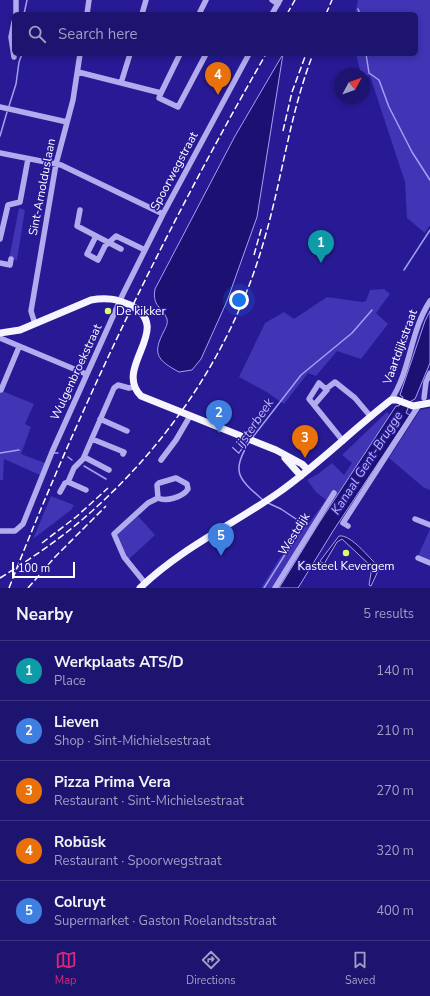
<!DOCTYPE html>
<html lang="en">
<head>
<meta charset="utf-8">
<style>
	body { margin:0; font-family:"Nunito Sans",sans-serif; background:#251d74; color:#f1f3f6 }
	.compass { position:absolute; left:334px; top:68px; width:36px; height:36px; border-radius:50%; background:#1d146f; box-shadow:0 2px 6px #0003; rotate:49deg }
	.scale { position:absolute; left:12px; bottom:10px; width:63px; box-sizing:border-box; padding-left:4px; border:2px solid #fff; border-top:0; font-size:11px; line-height:14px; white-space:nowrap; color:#fff; -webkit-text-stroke:3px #271a94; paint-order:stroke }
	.you { position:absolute; left:239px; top:300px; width:14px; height:14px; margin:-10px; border:3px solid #fff; border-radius:50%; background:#1a73e8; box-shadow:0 0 0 6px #1a73e833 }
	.badge { display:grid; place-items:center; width:26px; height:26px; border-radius:50%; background:#db2777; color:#fff; font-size:13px; font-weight:700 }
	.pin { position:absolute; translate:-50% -33px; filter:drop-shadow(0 1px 2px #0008) }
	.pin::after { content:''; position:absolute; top:21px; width:14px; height:12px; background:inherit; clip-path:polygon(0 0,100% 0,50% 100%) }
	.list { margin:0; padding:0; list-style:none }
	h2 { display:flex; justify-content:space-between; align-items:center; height:52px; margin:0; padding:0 16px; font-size:17px }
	h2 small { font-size:13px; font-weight:400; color:#a09ec3 }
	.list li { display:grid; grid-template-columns:26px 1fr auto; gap:12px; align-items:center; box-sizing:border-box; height:60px; padding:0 16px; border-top:1px solid #3b3382 }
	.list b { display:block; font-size:15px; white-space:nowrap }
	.list p { margin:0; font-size:13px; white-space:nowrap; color:#a09ec3 }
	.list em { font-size:13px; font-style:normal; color:#a09ec3 }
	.icon { flex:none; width:22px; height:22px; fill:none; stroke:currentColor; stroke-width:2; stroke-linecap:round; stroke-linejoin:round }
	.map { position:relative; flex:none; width:430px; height:588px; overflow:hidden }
	.search { position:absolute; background:#1d146f; box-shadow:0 2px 6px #0003; left:12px; right:12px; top:12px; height:44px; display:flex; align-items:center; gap:10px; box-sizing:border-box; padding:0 14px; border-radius:6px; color:#a09ec3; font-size:15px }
	.sheet { height:352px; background:#1d146f }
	nav { display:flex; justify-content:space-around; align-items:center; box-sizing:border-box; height:56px; border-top:1px solid #3b3382; background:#1d146f; font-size:11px; color:#a09ec3 }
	nav a { display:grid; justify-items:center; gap:2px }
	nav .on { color:#db2777 }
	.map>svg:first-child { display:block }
	.green { fill:#4134b5 }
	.water { fill:#1c1172; stroke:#a59ff2 }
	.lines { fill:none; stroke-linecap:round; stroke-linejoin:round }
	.stream { stroke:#a59ff2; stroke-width:1.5 }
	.minor { stroke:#b2acef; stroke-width:5.5 }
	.major { stroke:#f6f4ff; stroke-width:7 }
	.rail { stroke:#fff; stroke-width:1.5; stroke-dasharray:7 3; stroke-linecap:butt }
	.poi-dot { fill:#daff6a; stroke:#271a94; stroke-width:1.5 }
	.labels { text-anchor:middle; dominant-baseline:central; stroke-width:3; stroke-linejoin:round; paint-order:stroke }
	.street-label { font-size:12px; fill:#fff; stroke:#271a94 }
	.poi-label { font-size:12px; fill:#fff; stroke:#271a94; text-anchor:start }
	.water-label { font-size:13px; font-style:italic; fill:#bdb8f6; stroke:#271a94 }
</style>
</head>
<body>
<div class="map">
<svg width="430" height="588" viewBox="0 0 430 588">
	<rect width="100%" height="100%" fill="#271a94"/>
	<path class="green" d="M 358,0 L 430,0 L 430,225 L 425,233 L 407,218 L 405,182 L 370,76 L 361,74 L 356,54 L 416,54 L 416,14 L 355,14 Z
		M 19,208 L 25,210 L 17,260 L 9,259 Z
		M 384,289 L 390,294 L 376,313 L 388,324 L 361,359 L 337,351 L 316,376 L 308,373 L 284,404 L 265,391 L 239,377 L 265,323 L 284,312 L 294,319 L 327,297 L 362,302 L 366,301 L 370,290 Z
		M 0,390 L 34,404 L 25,424 L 31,427 L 21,454 L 45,463 L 40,475 L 4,459 L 3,480 L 0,480 Z
		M 430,408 L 430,490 L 423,487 L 389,458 L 420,410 Z
		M 387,412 L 390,415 L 319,523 L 279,588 L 261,588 L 300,526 L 309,523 L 326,500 L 316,492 L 307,480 L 318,474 L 332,463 L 344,475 L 352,463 L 342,455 Z
		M 51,496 L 74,505 L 71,510 L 33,539 Z
		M 138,516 L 155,535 L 128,560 L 117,535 Z
		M 430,529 L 430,561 L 418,556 Z"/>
	<path class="water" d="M 283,54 L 257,217 L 227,301 L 201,359 L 192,370 L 179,372 C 157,360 152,354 164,331 C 166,327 168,324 167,319 C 162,306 152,307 155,289 L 235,136 Z
		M 430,311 L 430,363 L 415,399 L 411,401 L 406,413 L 410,415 L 333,531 L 298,588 L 279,588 L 319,523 L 396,406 L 399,406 L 403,397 L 400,395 L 425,321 Z
		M 339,536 C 351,534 369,558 378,566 L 378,571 L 371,586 L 369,585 L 372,567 L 342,539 L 337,542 L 324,564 L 320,561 Z"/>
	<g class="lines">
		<path class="stream" d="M 358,9 L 360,14
			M 24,14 L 27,0
			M 366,54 L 369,73 L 379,80 L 389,107 L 412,152 L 430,180
			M 9,106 L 16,84 L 19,62 L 22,54
			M 0,136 L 7,112
			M 404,270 L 430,230
			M 252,438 L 301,375 L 352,333 L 372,310
			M 249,442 C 231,473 238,478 263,500
			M 0,453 L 19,450
			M 54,453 L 58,453
			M 68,457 L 72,460
			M 84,466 L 106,479
			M 264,588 L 303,526 L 302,523 L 281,509 L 268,503"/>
		<path class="minor" d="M 272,0 L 278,4
			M 16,14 L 16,0
			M 87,14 L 89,0
			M 142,14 L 146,0
			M 199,14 L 206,0
			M 272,14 L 280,0
			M 14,57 L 11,37 L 14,22
			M 78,72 L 161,93 L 180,54
			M 121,83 L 130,54
			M 161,93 L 159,98 L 178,107 L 206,54
			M 0,107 L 67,122
			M 0,153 L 61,165 L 163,214
			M 80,210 L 77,226 L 121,249
			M 96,236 L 87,254 L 98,260 L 105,246 L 116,236 L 145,250
			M 0,239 L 8,205 L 20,202 L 28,159
			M 0,263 L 10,265 L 11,259
			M 35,324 L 31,311 L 56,164 L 73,100 L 80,54
			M 0,338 L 86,374
			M 326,389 L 335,382 L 355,398 L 371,417
			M 1,390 L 19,347
			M 424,398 L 426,382 L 430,373
			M 391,400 C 411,370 410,331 430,301
			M 314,405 L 309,399 L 319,383 L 327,390 L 314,405 L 343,441
			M 100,419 L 127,431
			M 92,439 L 124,452 L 123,454
			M 84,457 L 109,470
			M 161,460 L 176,440 L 190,416
			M 176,478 L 187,484 L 188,489 C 183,497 166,502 158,498 L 157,485 L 159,483 Z
			M 86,490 L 68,482 L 74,468 L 83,459 L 114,388 L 118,385 L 129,388 L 134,387
			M 60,492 L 65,483 L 68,482
			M 415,519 L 430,525
			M 348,526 L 343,523 L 419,405
			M 0,531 L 15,531 L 23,524 L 52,452 L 123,294 L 163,214 L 249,54
			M 418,558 L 430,563
			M 145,583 L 124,557 L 114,534 L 148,503 L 158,498
			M 275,588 L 334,493"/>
		<path class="major" d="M 0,333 L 20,330 L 91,300 C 106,297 117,299 130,305 C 176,328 112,367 141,396 L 276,450 L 302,464 L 308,470
			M 285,458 L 301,476
			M 140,588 C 180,549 232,525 278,493 C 318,465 352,430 391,400 L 397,400 L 413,406 L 430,403"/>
		<path class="rail" d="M 287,14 L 295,0
			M 326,14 L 332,0
			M 283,131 L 292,92 L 306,54
			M 254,255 L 262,226
			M 42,543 L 76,517 L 108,488
			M 0,578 C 29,560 57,541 83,519 C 167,447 232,351 263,244 C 282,181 289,116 313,54
			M 9,588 C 81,404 167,226 266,54
			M 28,588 L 55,557 L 106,506"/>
	</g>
	<g class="poi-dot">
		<circle cx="108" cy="311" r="4"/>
		<circle cx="346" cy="553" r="4"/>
	</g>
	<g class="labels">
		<g class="street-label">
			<text transform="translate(174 171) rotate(-62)">Spoorwegstraat</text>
			<text transform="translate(42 187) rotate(-79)">Sint-Arnolduslaan</text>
			<text transform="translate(400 347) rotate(-70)">Vaartdijkstraat</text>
			<text transform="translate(76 372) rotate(-65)">Wulgenbroekstraat</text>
			<text transform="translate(294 534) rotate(-58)">Westdijk</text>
		</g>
		<g class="poi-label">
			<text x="116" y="311">De kikker</text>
			<text x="346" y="566" text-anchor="middle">Kasteel Kevergem</text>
		</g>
		<g class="water-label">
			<text transform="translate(253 426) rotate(-56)">Lijsterbeek</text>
			<text transform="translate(367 463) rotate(-57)">Kanaal Gent-Brugge</text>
		</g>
	</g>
</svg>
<svg class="compass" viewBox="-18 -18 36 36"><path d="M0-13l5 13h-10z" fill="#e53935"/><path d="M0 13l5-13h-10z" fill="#a09ec3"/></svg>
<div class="scale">100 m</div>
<div class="you"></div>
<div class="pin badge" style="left:321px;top:263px;background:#0f9aa8">1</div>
<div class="pin badge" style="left:219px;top:433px;background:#3f7fe0">2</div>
<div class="pin badge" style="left:305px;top:458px;background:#e8710a">3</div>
<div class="pin badge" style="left:218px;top:95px;background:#e8710a">4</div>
<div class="pin badge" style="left:221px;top:556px;background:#3f7fe0">5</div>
<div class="search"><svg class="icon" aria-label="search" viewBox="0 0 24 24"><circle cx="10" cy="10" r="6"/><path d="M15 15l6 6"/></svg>Search here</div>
</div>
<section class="sheet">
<h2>Nearby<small>5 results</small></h2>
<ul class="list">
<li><span class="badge" style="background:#0f9aa8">1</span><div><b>Werkplaats ATS/D</b><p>Place</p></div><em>140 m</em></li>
<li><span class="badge" style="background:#3f7fe0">2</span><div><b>Lieven</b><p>Shop · Sint-Michielsestraat</p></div><em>210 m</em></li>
<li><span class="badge" style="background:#e8710a">3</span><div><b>Pizza Prima Vera</b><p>Restaurant · Sint-Michielsestraat</p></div><em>270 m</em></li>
<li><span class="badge" style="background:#e8710a">4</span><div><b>Robūsk</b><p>Restaurant · Spoorwegstraat</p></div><em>320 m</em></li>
<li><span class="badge" style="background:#3f7fe0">5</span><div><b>Colruyt</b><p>Supermarket · Gaston Roelandtsstraat</p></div><em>400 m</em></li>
</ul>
</section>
<nav>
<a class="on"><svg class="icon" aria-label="map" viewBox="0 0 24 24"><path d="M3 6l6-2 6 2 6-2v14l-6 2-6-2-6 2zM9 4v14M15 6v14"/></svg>Map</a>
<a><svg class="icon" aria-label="directions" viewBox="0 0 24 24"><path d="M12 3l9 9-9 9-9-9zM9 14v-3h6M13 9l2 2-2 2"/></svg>Directions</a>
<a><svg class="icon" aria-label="saved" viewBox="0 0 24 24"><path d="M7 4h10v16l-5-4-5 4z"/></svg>Saved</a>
</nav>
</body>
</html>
